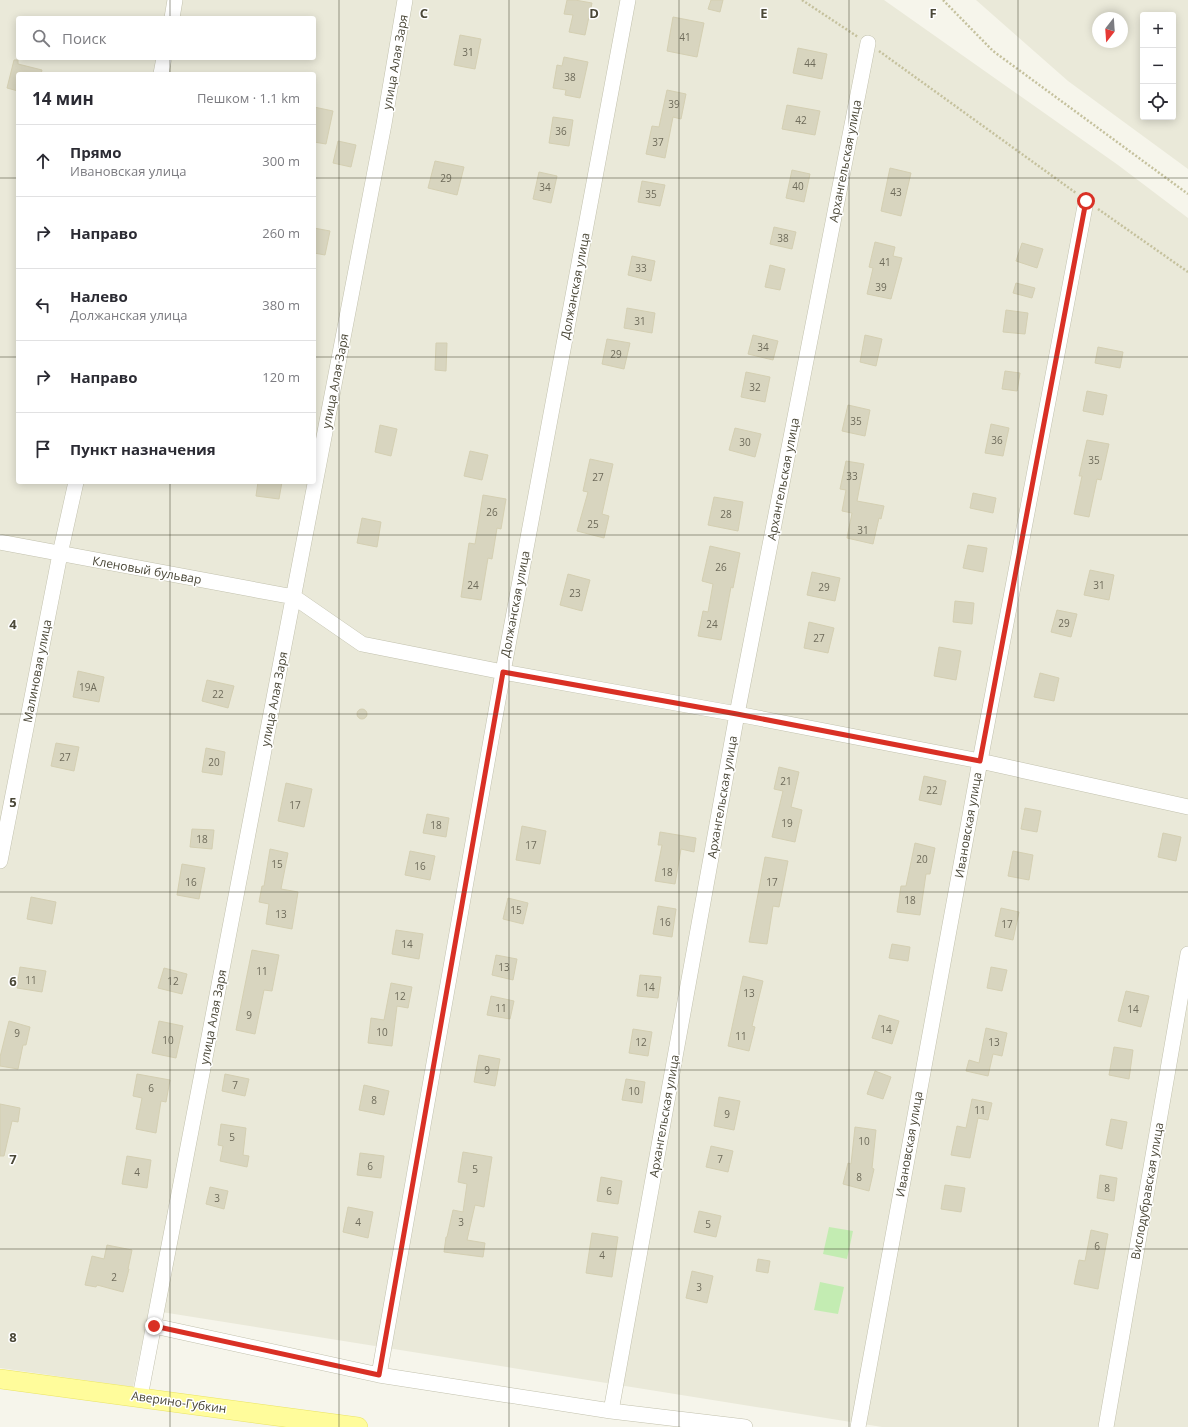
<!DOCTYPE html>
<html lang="ru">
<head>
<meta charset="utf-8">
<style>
	body { margin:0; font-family:"Open Sans",sans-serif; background:#f2f2f3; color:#2b2b33 }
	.controls { position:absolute; right:12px; top:12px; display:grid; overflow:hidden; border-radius:4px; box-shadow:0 2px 10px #0003 }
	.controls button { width:36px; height:36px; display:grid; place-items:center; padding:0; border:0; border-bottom:1px solid #e1e1e2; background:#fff; color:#2b2b33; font:20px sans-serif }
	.compass { position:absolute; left:1092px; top:12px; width:36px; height:36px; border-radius:50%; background:#fff; box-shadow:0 2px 10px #0003; rotate:197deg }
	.stop { position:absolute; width:12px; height:12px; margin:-9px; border:3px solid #d93025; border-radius:50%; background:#fff }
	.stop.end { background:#d93025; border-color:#fff; box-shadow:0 1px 4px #0008 }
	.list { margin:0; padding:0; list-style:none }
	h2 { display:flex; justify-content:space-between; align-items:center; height:52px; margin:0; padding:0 16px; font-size:17px }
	h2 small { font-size:13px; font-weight:400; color:#7c7c81 }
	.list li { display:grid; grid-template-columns:26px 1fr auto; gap:12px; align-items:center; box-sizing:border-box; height:72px; padding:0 16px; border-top:1px solid #e1e1e2 }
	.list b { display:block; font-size:15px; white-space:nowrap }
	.list p { margin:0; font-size:13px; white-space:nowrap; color:#7c7c81 }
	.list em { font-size:13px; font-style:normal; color:#7c7c81 }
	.icon { flex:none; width:22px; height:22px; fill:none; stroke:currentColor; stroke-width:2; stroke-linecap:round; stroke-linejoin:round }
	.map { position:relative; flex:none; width:1188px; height:1427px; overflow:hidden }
	.search { position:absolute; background:#fff; box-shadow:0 2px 10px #0003; left:16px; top:16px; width:300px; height:44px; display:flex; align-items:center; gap:10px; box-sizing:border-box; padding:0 14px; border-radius:4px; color:#7c7c81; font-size:15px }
	.panel { position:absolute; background:#fff; box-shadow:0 2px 10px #0003; left:16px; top:72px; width:300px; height:412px; border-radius:4px }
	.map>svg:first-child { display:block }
	.residential { fill:#eae9d9; fill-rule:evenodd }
	.green { fill:#c3ecb2 }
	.building { fill:#d8d5bf; stroke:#d4cfb2 }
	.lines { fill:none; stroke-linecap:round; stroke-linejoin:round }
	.minor-casing { stroke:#c2c1ad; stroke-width:16 }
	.major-casing { stroke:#eae465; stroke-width:20 }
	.path { stroke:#c5c19d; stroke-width:2.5; stroke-dasharray:2 2; stroke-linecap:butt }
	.minor { stroke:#fff; stroke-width:15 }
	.major { stroke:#fffc9b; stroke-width:19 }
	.route { stroke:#d93025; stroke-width:5 }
	.grid { fill:none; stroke:#4b4838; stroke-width:1; stroke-opacity:0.55 }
	.labels { text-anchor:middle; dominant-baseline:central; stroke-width:3; stroke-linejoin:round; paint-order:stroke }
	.number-label { font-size:10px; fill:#6e6b5a }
	.street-label { font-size:12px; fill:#4b4838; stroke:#fff }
	.grid-label { font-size:13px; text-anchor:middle; font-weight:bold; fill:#4b4838; stroke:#fff; stroke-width:3; stroke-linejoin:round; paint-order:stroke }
</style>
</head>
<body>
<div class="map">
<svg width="1188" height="1427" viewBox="0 0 1188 1427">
	<rect width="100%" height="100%" fill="#f6f5eb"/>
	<path class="residential" d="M 0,0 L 884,0 L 1118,165 L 1188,218 L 1188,1427 L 882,1427 L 149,1310 L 133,1387 L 0,1368 ZM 18,18 L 314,18 L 314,58 L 18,58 ZM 18,74 L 314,74 L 314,482 L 18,482 Z
		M 976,0 L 1188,0 L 1188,169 L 1068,81 ZM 1143,15 L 1173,15 L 1173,117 L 1143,117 ZM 1098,18 L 1122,18 L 1122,42 L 1098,42 Z"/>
	<path class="green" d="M 829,1227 L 853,1231 L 847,1259 L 823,1254 Z
		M 820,1282 L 844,1287 L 838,1314 L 814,1310 Z"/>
	<path class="building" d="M 567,0 L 575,0 L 592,3 L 585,35 L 569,32 L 573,15 L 564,14 Z
		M 711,0 L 723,0 L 720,12 L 708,9 Z
		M 673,17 L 704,23 L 697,57 L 667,51 Z
		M 460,35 L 481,39 L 475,69 L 454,65 Z
		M 798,48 L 827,54 L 822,79 L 793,73 Z
		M 564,57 L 588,62 L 580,98 L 565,95 L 566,90 L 553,88 L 557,65 L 562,66 Z
		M 14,60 L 18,60 L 18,64 L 42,70 L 41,74 L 18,74 L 18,91 L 7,88 Z
		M 667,90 L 686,94 L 681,119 L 673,117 L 665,158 L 646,154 L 652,126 L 659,127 Z
		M 787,105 L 820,111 L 815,135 L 782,129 Z
		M 314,107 L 333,111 L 326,144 L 314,142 Z
		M 553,117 L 573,120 L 569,146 L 549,143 Z
		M 338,141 L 356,145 L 351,167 L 333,163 Z
		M 435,161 L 464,167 L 457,195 L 428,188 Z
		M 890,168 L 911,173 L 901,216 L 881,211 Z
		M 792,170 L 810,174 L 804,202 L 786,198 Z
		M 539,172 L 557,176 L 551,203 L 533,199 Z
		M 642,181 L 665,185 L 660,206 L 638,202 Z
		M 774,227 L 796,232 L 792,249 L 770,244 Z
		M 314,228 L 330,231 L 325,255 L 314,253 Z
		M 875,242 L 895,247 L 893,256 L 902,258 L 891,299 L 867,294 L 873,268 L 869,267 Z
		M 1022,243 L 1043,249 L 1037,268 L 1016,261 Z
		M 632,256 L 655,261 L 651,281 L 628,275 Z
		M 770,265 L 785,269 L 780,290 L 765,287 Z
		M 1016,283 L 1035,288 L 1032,298 L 1013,293 Z
		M 627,308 L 655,313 L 652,333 L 624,328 Z
		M 1006,310 L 1028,313 L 1025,334 L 1003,332 Z
		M 753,335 L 778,341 L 773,360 L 748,354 Z
		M 865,335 L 882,339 L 876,366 L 860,362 Z
		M 607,339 L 630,343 L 624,369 L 602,364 Z
		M 436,343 L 447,343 L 446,371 L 435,370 Z
		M 1098,347 L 1123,352 L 1120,368 L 1095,363 Z
		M 1005,371 L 1020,373 L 1017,391 L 1002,389 Z
		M 746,372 L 770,377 L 765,402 L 741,397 Z
		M 1087,391 L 1107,395 L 1103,415 L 1083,411 Z
		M 848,405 L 870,410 L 865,436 L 842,431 Z
		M 991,424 L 1009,428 L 1003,456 L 985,453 Z
		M 380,425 L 397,429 L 391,456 L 375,452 Z
		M 735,428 L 761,434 L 755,457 L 729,450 Z
		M 1087,440 L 1109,444 L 1101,480 L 1097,479 L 1089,517 L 1074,514 L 1082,476 L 1079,476 Z
		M 470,451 L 488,455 L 482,480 L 464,476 Z
		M 590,459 L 613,464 L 602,514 L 609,516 L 604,538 L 577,531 L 588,492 L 583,491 Z
		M 846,461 L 864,464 L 857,501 L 884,506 L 881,519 L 879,518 L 873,544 L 847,538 L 852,513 L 842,511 L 846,490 L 840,489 Z
		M 258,482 L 282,482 L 279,499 L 256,496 Z
		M 973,493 L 996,498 L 993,513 L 970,508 Z
		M 483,495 L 506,499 L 501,529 L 497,528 L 492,559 L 488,558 L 481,600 L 461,597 L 469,543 L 475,544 Z
		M 714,497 L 743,502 L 738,531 L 708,525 Z
		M 362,518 L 381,522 L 377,547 L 357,543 Z
		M 968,545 L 987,548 L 983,572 L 963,568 Z
		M 710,546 L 740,553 L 733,588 L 731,587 L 721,640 L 698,636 L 703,611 L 708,612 L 713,584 L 702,581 Z
		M 1090,570 L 1114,575 L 1109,600 L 1084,595 Z
		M 812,572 L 840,578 L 835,601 L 807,595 Z
		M 568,574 L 590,580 L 582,611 L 560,605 Z
		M 955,601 L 974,603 L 972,624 L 953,622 Z
		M 1057,610 L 1077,614 L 1071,637 L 1051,632 Z
		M 809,622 L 834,628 L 828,653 L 804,648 Z
		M 939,647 L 961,651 L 956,680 L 934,676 Z
		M 78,671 L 104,677 L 99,702 L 73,697 Z
		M 1040,673 L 1059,678 L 1054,701 L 1034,697 Z
		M 207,680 L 234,686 L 228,708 L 202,701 Z
		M357 714a5 5 0 1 1 10 0a5 5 0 1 1-10 0Z
		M 56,743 L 79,747 L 74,771 L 51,766 Z
		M 206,748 L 225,752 L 222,775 L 202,772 Z
		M 779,767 L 799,772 L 791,807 L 802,810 L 795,842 L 772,837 L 783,791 L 774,789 Z
		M 924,776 L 946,781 L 941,805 L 919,800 Z
		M 286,783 L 312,789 L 304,827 L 278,821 Z
		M 1025,808 L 1041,811 L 1037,832 L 1021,829 Z
		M 427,814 L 449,818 L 446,837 L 423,833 Z
		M 522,826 L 546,831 L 540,864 L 516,860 Z
		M 192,829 L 214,830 L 212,849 L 190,847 Z
		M 660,832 L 696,838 L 694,852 L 681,849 L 675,884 L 655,881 L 662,845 L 658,845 Z
		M 1163,833 L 1181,837 L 1176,861 L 1158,857 Z
		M 915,843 L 935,848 L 930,874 L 926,874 L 920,915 L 897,912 L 901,886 L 906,886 Z
		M 270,849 L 288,853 L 281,889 L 298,892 L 292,929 L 266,924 L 269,904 L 259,902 L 262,886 L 264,886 Z
		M 410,851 L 435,856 L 430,880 L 405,875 Z
		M 1013,851 L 1033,855 L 1029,880 L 1008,876 Z
		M 765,857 L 788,861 L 779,907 L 773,906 L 767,944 L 749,942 Z
		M 182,864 L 205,868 L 199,899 L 177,895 Z
		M 31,897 L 56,902 L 52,924 L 27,919 Z
		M 508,898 L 528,903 L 523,924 L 503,919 Z
		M 658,906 L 676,909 L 672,937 L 653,934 Z
		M 1001,908 L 1019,912 L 1013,940 L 995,936 Z
		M 396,930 L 423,934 L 419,959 L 392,954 Z
		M 892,944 L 910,947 L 908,961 L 889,958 Z
		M 252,950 L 279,955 L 272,991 L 264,990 L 255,1034 L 236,1030 Z
		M 496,955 L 517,959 L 513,980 L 492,975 Z
		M 20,967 L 46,971 L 42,992 L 17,988 Z
		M 991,967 L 1007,970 L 1002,991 L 987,988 Z
		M 164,968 L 187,974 L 182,994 L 158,988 Z
		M 640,975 L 661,977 L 658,998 L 637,996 Z
		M 743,976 L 763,981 L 752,1026 L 755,1027 L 749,1051 L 728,1046 Z
		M 391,983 L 412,987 L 408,1008 L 397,1006 L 392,1046 L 368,1043 L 371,1018 L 384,1020 Z
		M 1126,991 L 1149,996 L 1141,1027 L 1118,1021 Z
		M 491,996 L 514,1001 L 510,1019 L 487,1015 Z
		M 879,1015 L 899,1021 L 892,1044 L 872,1038 Z
		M 9,1021 L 30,1027 L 26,1045 L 23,1045 L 18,1069 L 0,1066 L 0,1057 Z
		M 159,1021 L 183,1026 L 176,1058 L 152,1053 Z
		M 986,1028 L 1007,1033 L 1002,1056 L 993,1054 L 988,1076 L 966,1071 L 969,1060 L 979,1063 Z
		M 633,1029 L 652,1032 L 648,1056 L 629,1053 Z
		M 1114,1047 L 1133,1050 L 1129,1079 L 1109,1075 Z
		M 479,1055 L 500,1059 L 495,1086 L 474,1082 Z
		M 875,1071 L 891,1077 L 883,1099 L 867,1094 Z
		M 137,1074 L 170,1080 L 166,1102 L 161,1101 L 156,1133 L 136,1129 L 142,1098 L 133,1096 Z
		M 225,1074 L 249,1079 L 245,1096 L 222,1091 Z
		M 626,1079 L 645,1082 L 642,1103 L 622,1100 Z
		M 364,1085 L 389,1091 L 384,1115 L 359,1110 Z
		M 719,1097 L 740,1101 L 734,1130 L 714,1126 Z
		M 972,1099 L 992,1103 L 988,1120 L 978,1118 L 970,1158 L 951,1155 L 957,1126 L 966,1128 Z
		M 0,1104 L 20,1108 L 18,1122 L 12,1121 L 4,1156 L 0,1156 Z
		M 1111,1119 L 1127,1122 L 1122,1149 L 1106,1145 Z
		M 221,1124 L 246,1128 L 243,1155 L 249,1156 L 247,1167 L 220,1161 L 223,1146 L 218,1145 Z
		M 855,1127 L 876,1130 L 872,1168 L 874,1169 L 869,1191 L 843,1184 L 848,1163 L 851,1164 Z
		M 711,1146 L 733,1151 L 728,1172 L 706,1167 Z
		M 463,1152 L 492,1157 L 484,1207 L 475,1205 L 467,1240 L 485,1243 L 483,1257 L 444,1252 L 446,1237 L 447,1237 L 453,1210 L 463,1212 L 467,1184 L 458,1182 Z
		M 360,1153 L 384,1156 L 381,1178 L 357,1175 Z
		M 127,1156 L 151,1160 L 147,1188 L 122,1184 Z
		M 1100,1175 L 1117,1178 L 1114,1201 L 1097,1198 Z
		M 601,1177 L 622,1181 L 618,1204 L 597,1201 Z
		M 945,1185 L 965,1188 L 961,1212 L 941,1209 Z
		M 210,1187 L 228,1191 L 224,1209 L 206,1204 Z
		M 348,1207 L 373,1212 L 368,1238 L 343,1232 Z
		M 699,1211 L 721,1216 L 716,1237 L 694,1232 Z
		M 1091,1230 L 1108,1234 L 1098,1289 L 1074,1284 L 1079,1260 L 1085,1261 Z
		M 592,1233 L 618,1237 L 612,1277 L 586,1273 Z
		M 107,1245 L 132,1250 L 128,1269 L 129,1269 L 123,1292 L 97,1285 L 96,1287 L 85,1285 L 92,1256 L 104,1259 Z
		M 758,1259 L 770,1261 L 768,1273 L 756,1271 Z
		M 692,1271 L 713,1276 L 707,1303 L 686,1298 Z"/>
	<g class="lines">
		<g class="minor-casing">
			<path id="minor" d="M 172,18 L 175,0
				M 161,74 L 164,58
				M 0,542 L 294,597 L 362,644 L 503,672 L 737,714 L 980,761 L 1188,807
				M 0,861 L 60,554 L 76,482
				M 154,1326 L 379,1375 L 611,1411 L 745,1427
				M 379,1375 L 503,672 L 628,0
				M 140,1397 L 384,124 L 405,0
				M 611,1411 L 737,714 L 868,43
				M 858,1427 L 980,761 L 1086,201
				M 1106,1427 L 1188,954"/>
		</g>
		<g class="major-casing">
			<path id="major" d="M 0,1379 L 358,1427"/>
		</g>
		<path class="path" d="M 802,0 L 858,37
			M 943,0 L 993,51 L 1188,194
			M 879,51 L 1076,193
			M 1098,209 L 1188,272"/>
		<use href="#minor" class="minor"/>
		<use href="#major" class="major"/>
	</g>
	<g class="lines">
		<path class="route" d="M 154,1326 L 379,1375 L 503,672 L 737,714 L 980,761 L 1086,201"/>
	</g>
	<path class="grid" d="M 170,0 L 170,18M 339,0 L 339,1427M 509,0 L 509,1427M 679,0 L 679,1427M 849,0 L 849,1427M 1018,0 L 1018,1427M 170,58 L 170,74M 0,178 L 18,178M 314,178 L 1188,178M 0,357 L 18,357M 314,357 L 1188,357M 170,482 L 170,1427M 0,535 L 1188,535M 0,714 L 1188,714M 0,892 L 1188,892M 0,1070 L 1188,1070M 0,1249 L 1188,1249"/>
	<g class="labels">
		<g class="number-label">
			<text x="685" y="37">41</text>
			<text x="468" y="52">31</text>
			<text x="810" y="63">44</text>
			<text x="570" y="77">38</text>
			<text x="674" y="104">39</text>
			<text x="801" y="120">42</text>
			<text x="561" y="131">36</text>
			<text x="658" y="142">37</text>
			<text x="446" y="178">29</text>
			<text x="798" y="186">40</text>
			<text x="545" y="187">34</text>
			<text x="896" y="192">43</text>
			<text x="651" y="194">35</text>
			<text x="783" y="238">38</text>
			<text x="885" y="262">41</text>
			<text x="641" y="268">33</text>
			<text x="881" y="287">39</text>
			<text x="640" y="321">31</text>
			<text x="763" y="347">34</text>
			<text x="616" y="354">29</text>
			<text x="755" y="387">32</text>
			<text x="856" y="421">35</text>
			<text x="997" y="440">36</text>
			<text x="745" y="442">30</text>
			<text x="1094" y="460">35</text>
			<text x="852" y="476">33</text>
			<text x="598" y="477">27</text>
			<text x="492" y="512">26</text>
			<text x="726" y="514">28</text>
			<text x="593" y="524">25</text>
			<text x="863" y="530">31</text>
			<text x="721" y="567">26</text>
			<text x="473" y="585">24</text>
			<text x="1099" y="585">31</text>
			<text x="824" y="587">29</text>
			<text x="575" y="593">23</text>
			<text x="1064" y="623">29</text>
			<text x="712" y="624">24</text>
			<text x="819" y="638">27</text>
			<text x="88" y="687">19А</text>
			<text x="218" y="694">22</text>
			<text x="65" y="757">27</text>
			<text x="214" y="762">20</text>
			<text x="786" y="781">21</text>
			<text x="932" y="790">22</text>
			<text x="295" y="805">17</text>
			<text x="787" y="823">19</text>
			<text x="436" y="825">18</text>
			<text x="202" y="839">18</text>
			<text x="531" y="845">17</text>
			<text x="922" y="859">20</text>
			<text x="277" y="864">15</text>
			<text x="420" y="866">16</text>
			<text x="667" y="872">18</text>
			<text x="191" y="882">16</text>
			<text x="772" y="882">17</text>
			<text x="910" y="900">18</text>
			<text x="516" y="910">15</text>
			<text x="281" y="914">13</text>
			<text x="665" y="922">16</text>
			<text x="1007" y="924">17</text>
			<text x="407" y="944">14</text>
			<text x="504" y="967">13</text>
			<text x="262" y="971">11</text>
			<text x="31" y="980">11</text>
			<text x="173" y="981">12</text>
			<text x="649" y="987">14</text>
			<text x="749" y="993">13</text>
			<text x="400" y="996">12</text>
			<text x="501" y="1008">11</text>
			<text x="1133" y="1009">14</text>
			<text x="249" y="1015">9</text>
			<text x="886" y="1029">14</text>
			<text x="382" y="1032">10</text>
			<text x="17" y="1033">9</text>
			<text x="741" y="1036">11</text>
			<text x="168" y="1040">10</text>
			<text x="641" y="1042">12</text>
			<text x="994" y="1042">13</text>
			<text x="487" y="1070">9</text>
			<text x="235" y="1085">7</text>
			<text x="151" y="1088">6</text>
			<text x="634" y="1091">10</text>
			<text x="374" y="1100">8</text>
			<text x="980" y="1110">11</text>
			<text x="727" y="1114">9</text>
			<text x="232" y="1137">5</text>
			<text x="864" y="1141">10</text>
			<text x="720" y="1159">7</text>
			<text x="370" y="1166">6</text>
			<text x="475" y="1169">5</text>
			<text x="137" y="1172">4</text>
			<text x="859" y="1177">8</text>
			<text x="1107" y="1188">8</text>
			<text x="609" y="1191">6</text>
			<text x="217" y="1198">3</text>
			<text x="358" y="1222">4</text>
			<text x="461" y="1222">3</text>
			<text x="708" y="1224">5</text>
			<text x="1097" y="1246">6</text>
			<text x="602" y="1255">4</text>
			<text x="114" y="1277">2</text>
			<text x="699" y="1287">3</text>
		</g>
		<g class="street-label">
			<text transform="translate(395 62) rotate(-80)">улица Алая Заря</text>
			<text transform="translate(845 161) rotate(-79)">Архангельская улица</text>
			<text transform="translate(575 286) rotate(-79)">Должанская улица</text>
			<text transform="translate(335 381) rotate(-79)">улица Алая Заря</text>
			<text transform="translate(783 479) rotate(-79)">Архангельская улица</text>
			<text transform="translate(147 570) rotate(10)">Кленовый бульвар</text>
			<text transform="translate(515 604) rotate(-79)">Должанская улица</text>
			<text transform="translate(37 671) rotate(-79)">Малиновая улица</text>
			<text transform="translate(274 699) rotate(-79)">улица Алая Заря</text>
			<text transform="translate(722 797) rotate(-80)">Архангельская улица</text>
			<text transform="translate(968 825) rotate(-80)">Ивановская улица</text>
			<text transform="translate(213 1017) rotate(-79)">улица Алая Заря</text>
			<text transform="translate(664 1116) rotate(-80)">Архангельская улица</text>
			<text transform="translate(909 1144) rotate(-80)">Ивановская улица</text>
			<text transform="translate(1147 1191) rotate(-80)">Вислодубравская улица</text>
			<text transform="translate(179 1402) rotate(8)">Аверино-Губкин</text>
		</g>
	</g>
	<g class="grid-label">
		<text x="424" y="18">C</text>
		<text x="594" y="18">D</text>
		<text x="764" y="18">E</text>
		<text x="933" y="18">F</text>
		<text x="13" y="629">4</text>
		<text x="13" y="807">5</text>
		<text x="13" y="986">6</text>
		<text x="13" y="1164">7</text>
		<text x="13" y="1342">8</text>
	</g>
</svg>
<div class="controls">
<button>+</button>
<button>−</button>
<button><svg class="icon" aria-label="locate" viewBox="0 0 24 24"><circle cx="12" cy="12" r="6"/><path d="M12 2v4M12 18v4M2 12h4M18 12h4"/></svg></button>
</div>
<svg class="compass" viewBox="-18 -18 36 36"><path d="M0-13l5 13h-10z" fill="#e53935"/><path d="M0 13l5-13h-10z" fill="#7c7c81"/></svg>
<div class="stop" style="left:1086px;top:201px"></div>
<div class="stop end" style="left:154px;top:1326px"></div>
<div class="search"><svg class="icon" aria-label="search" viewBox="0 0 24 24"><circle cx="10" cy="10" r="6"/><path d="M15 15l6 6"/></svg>Поиск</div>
<section class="panel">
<h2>14 мин<small>Пешком · 1.1 km</small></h2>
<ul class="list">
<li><svg class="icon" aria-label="ahead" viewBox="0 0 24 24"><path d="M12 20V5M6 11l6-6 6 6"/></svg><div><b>Прямо</b><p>Ивановская улица</p></div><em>300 m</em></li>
<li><svg class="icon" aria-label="right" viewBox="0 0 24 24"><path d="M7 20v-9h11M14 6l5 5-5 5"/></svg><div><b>Направо</b></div><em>260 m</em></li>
<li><svg class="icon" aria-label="left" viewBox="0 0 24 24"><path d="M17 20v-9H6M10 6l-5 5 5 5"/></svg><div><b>Налево</b><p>Должанская улица</p></div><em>380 m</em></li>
<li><svg class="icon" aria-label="right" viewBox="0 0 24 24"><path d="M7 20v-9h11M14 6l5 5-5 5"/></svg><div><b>Направо</b></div><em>120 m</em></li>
<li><svg class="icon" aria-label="arrive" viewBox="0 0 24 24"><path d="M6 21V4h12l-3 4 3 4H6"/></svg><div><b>Пункт назначения</b></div></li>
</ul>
</section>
</div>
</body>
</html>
